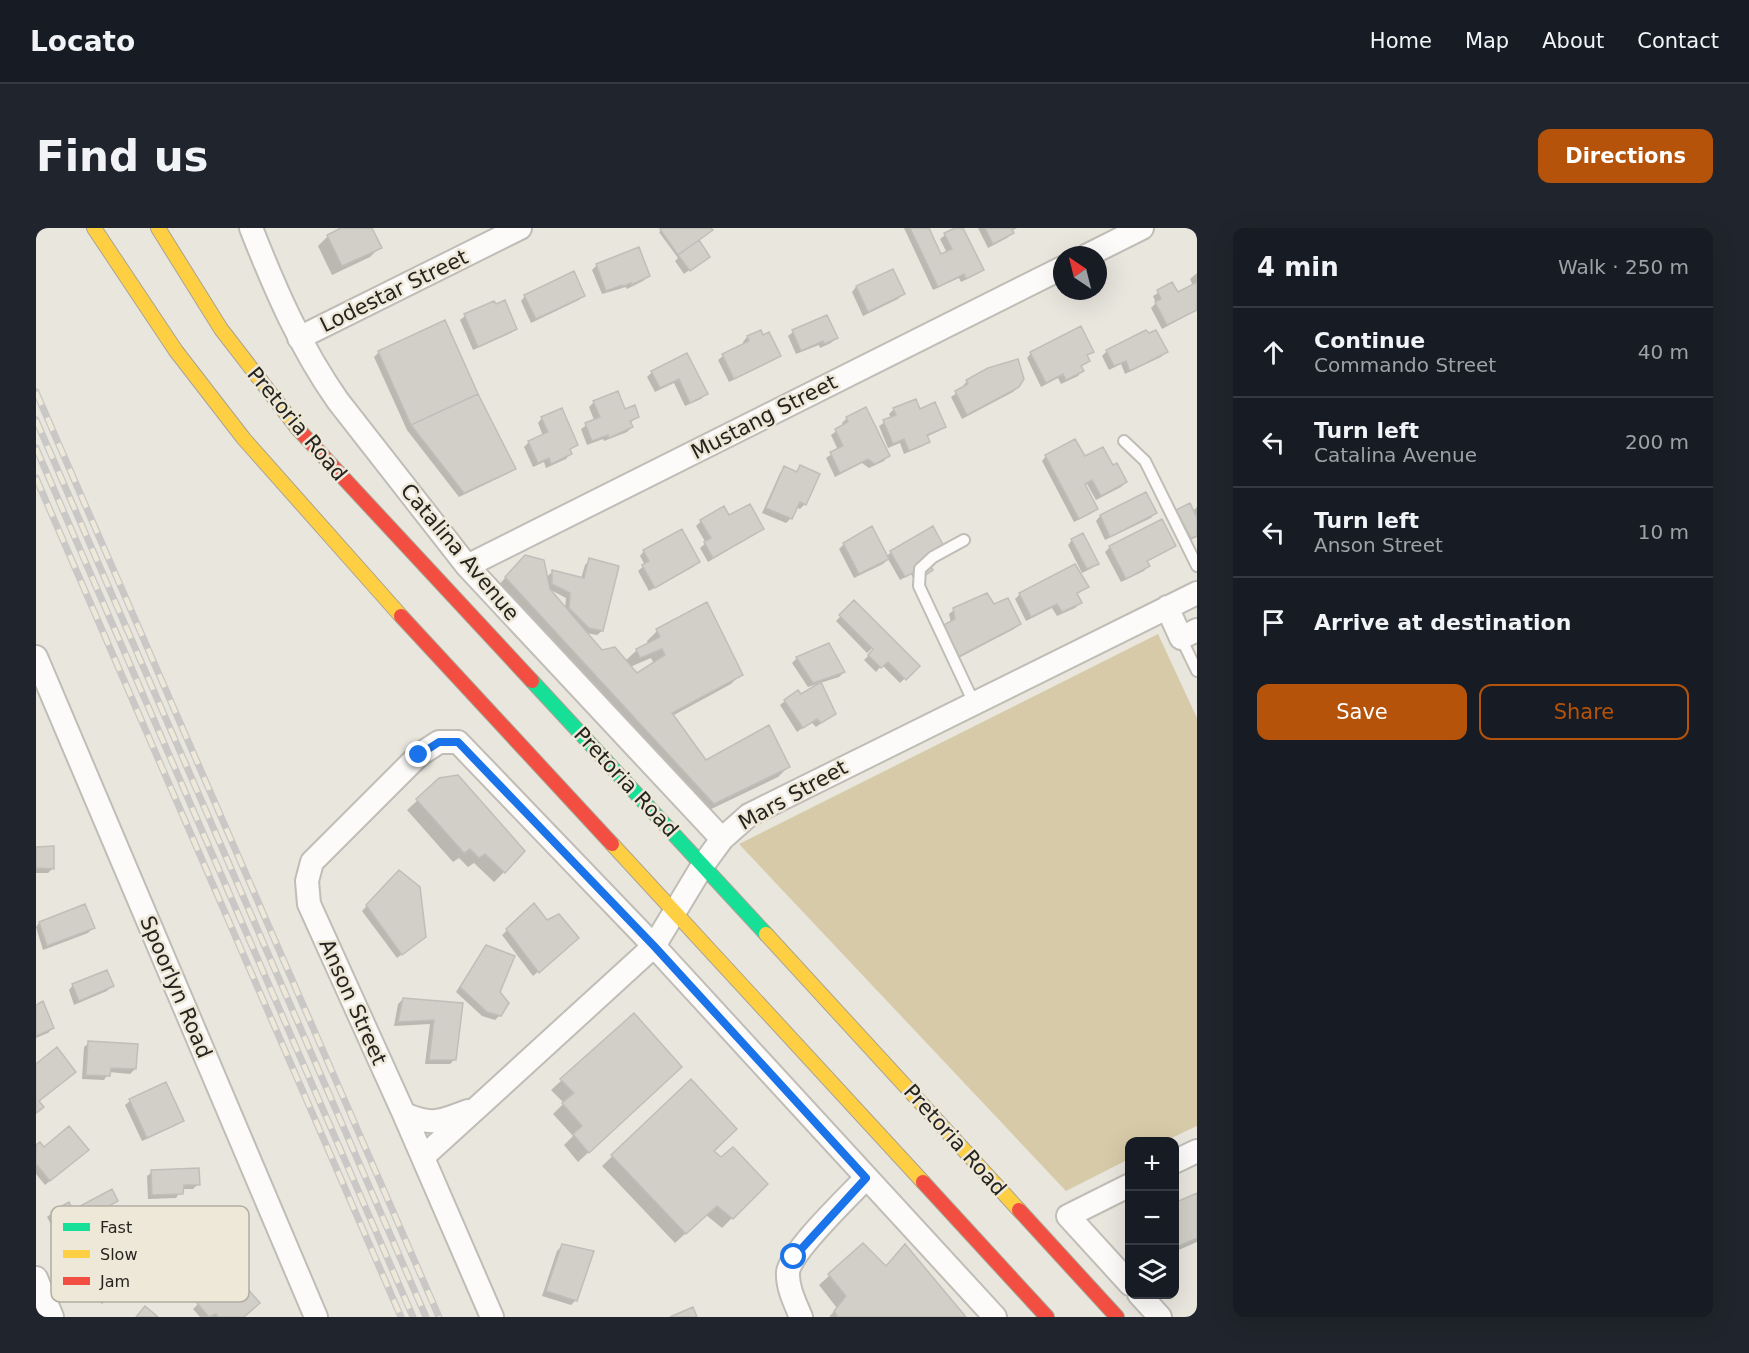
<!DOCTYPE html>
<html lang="en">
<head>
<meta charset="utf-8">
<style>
	body { margin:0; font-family:"DejaVu Sans",sans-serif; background:#20242c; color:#f1f3f6 }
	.controls { position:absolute; right:18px; bottom:18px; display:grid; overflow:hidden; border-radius:12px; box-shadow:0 6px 24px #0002 }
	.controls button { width:54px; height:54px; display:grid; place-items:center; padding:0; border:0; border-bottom:2px solid #363941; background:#171b24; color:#f1f3f6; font:30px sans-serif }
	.compass { position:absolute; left:1017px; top:18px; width:54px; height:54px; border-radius:50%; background:#171b24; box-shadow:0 6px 24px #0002; rotate:325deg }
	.stop { position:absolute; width:18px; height:18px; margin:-14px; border:4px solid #1a73e8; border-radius:50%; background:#fff }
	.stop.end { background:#1a73e8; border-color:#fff; box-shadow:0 2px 6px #0008 }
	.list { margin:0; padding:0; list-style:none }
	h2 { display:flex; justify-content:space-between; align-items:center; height:78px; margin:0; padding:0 24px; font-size:26px }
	h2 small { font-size:20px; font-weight:400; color:#9ea1a6 }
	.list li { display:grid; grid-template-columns:39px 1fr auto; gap:18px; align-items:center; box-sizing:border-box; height:90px; padding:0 24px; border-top:2px solid #363941 }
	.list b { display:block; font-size:22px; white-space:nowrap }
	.list p { margin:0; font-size:20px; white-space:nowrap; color:#9ea1a6 }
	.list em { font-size:20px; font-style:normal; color:#9ea1a6 }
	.actions { display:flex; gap:12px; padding:18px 24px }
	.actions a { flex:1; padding:14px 0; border:2px solid #b45309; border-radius:12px; text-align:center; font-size:21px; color:#b45309 }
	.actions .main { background:#b45309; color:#fff }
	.icon { flex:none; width:33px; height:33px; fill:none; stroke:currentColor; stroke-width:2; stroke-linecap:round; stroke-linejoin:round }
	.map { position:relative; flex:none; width:1161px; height:1089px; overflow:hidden; border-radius:12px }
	header { display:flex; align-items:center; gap:36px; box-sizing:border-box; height:84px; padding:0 30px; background:#171b24; border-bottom:2px solid #363941 }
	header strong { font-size:28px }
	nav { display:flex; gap:33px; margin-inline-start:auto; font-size:21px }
	.intro { display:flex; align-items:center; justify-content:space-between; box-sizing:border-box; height:144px; padding:0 36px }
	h1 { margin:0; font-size:42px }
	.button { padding:15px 27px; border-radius:12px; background:#b45309; color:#fff; font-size:21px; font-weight:700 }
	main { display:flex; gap:36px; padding:0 36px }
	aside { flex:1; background:#171b24; border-radius:12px; box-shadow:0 6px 24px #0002 }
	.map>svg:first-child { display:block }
	.green { fill:#d7caa8 }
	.shadow { fill:#0003; fill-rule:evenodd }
	.building { fill:#d2cfc9; stroke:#c0beb8; stroke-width:1.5 }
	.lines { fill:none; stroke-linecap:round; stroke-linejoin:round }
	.lane-casing { stroke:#bfbdb6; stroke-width:14 }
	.street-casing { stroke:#bfbdb6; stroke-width:26 }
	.fast-casing { stroke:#a9a392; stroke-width:16 }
	.slow-casing { stroke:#a9a392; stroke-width:16 }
	.jam-casing { stroke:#a9a392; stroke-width:16 }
	.lane { stroke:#fcfbfa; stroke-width:10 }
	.street { stroke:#fcfbfa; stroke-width:22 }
	.fast { stroke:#16e098; stroke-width:14 }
	.slow { stroke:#ffcf43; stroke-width:14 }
	.jam { stroke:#f24e42; stroke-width:14 }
	.rail-casing { stroke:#c9c8c6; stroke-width:7 }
	.rail { stroke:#eee8d9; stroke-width:4.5; stroke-dasharray:14; stroke-linecap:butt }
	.route { stroke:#1a73e8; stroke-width:8 }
	.labels { text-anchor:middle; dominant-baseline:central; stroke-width:5; stroke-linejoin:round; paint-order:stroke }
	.street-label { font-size:21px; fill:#26241f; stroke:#eee8d9 }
	.key { fill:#eee8d9; stroke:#b2ada1; stroke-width:1.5 }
	.key-label { font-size:16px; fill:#26241f }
</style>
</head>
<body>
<header>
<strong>Locato</strong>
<nav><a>Home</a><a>Map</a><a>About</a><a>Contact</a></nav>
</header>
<div class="intro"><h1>Find us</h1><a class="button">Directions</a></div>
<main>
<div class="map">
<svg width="1161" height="1089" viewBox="0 0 1161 1089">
	<rect width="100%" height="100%" fill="#e9e6de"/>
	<path class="green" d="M 1122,406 L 1161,490 L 1161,898 L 1129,913 L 1094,914 L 1093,931 L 1030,963 L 703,616 Z"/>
	<path class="shadow" d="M 309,0 L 335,0 L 344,19 L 334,29 L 296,47 L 282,18 L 292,8 Z
		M 629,0 L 673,0 L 661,13 L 672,28 L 648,46 L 639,33 L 642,30 L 623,4 Z
		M 868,0 L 895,0 L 891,2 L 904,28 L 911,25 L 904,11 L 909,7 L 926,0 L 946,42 L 941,46 L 925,54 L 923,50 L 897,62 Z
		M 942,0 L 981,0 L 975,3 L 976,5 L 971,10 L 952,20 Z
		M 561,37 L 612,48 L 607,53 L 591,61 L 590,59 L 566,66 L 556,42 Z
		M 856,43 L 867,66 L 862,71 L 827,88 L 816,64 L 820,59 Z
		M 1161,45 L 1161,82 L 1126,101 L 1115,80 L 1120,75 L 1117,68 L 1136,56 L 1141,66 L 1157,58 L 1154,51 Z
		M 489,68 L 548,68 L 543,72 L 495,95 L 485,73 Z
		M 457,75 L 480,100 L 475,105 L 437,122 L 424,92 L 429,88 Z
		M 408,94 L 478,240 L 473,245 L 423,269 L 371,202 L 338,129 L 343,124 Z
		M 724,104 L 743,127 L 738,132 L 693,154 L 682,132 L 687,128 L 708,117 L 707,114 L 711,109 Z
		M 757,104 L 800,110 L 795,115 L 784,120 L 783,117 L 760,126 L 752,108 Z
		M 1056,123 L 1050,129 L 1052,133 L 1044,139 L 1046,143 L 1042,148 L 1025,156 L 1022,150 L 1005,159 L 991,130 L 995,125 Z
		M 1071,123 L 1130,124 L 1125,129 L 1089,146 L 1085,136 L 1073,142 L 1066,128 Z
		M 650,127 L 670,166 L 665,171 L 649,178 L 638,155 L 619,164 L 611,149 L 616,144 Z
		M 931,153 L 982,159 L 977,164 L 926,191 L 915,169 L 928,160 L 927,158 Z
		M 558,174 L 588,183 L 602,188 L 594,195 L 596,199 L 591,204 L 568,213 L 567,211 L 551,217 L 545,201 L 558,192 L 553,179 Z
		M 858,181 L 883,183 L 908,198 L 903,203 L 890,209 L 892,213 L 887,218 L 868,226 L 864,215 L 852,220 L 843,198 L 855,190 L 853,186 Z
		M 506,190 L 541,216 L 533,223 L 534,226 L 530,231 L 510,240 L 508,234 L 497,239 L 488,219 L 493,214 L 507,208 L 502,195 Z
		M 811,190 L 852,228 L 848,233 L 833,240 L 826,235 L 799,249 L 790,230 L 802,222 L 795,207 L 807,198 L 806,195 Z
		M 1010,228 L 1048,230 L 1076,239 L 1090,254 L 1085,259 L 1060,272 L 1051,256 L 1048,258 L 1060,280 L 1056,285 L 1038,294 L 1006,233 Z
		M 764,239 L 769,276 L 764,281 L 760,279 L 755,290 L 750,295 L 726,285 L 744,245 L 748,240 L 759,244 Z
		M 1161,279 L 1161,309 L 1150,314 L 1136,288 L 1141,283 L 1156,284 Z
		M 1119,285 L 1115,290 L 1069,312 L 1060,293 L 1064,288 Z
		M 693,289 L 726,300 L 721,305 L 672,334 L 664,320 L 670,315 L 660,298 L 665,293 Z
		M 1036,312 L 1061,336 L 1056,340 L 1046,345 L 1032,317 Z
		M 808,316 L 850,329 L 855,324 L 911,326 L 893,338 L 896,342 L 879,354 L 875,346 L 864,352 L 852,331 L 847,336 L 818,350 L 803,321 Z
		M 1138,318 L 1133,322 L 1110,334 L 1112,338 L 1108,343 L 1085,354 L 1069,324 L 1074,319 Z
		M 608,323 L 662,334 L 657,339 L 613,363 L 602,343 L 609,337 L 604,328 Z
		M 554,332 L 566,403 L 561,407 L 550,405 L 566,423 L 589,433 L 601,422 L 612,416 L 611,413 L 621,403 L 670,376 L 705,446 L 695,456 L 636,488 L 670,534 L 752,539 L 742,549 L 667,585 L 460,360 L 479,339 L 510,350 L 516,344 L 545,351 L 549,337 ZM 511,360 L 530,370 L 529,381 ZM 615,430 L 618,436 L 600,447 L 594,439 Z
		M 1051,359 L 1040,367 L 1044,375 L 1039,380 L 1021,388 L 1016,380 L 990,393 L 979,371 L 984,366 Z
		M 818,375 L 882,438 L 864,455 L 846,437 L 840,444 L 828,432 L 843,417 L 841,415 L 831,425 L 800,393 Z
		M 958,378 L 983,396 L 978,401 L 913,435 L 900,405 L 915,395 L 913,386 L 918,382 Z
		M 761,430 L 808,444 L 803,449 L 784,455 L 799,485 L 780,499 L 775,494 L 761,504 L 744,477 L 749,473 L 782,458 L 781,456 L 772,459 L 756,435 Z
		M 404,552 L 468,644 L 458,654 L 438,635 L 432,639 L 423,630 L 417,634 L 371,582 Z
		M 0,620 L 17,640 L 12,645 L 0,645 Z
		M 363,644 L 383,713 L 361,730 L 326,683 Z
		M 498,677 L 510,694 L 536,714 L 497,748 L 466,707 Z
		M 49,678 L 57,700 L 52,705 L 7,722 L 0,699 L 3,695 Z
		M 450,718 L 462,764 L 464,787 L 459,792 L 446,788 L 420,764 Z
		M 37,757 L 76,758 L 71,763 L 38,777 L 33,762 Z
		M 367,771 L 425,777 L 419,831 L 414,836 L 389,836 L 394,796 L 358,798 L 362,776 Z
		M 0,778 L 17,800 L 12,805 L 0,810 Z
		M 598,787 L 634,849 L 542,934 L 528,917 L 537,908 L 517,886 L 528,875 L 515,862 Z
		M 53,815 L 99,841 L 94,846 L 73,844 L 68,852 L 46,851 L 48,819 Z
		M 655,854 L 676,923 L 685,931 L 730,956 L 686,1000 L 670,987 L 639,1015 L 566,938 Z
		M 94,873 L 146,893 L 141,897 L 106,913 L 89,877 Z
		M 0,919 L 46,927 L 9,957 L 0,946 Z
		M 116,944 L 162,956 L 157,961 L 146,961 L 140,970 L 112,971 L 111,948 Z
		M 1161,966 L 1161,1014 L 1138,1024 L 1138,977 Z
		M 80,972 L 70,980 L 74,987 L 61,997 L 63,1001 L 51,1009 L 54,1014 L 32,1028 L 11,989 L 16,985 L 37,984 Z
		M 827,1017 L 849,1040 L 929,1089 L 793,1089 L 801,1080 L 783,1057 Z
		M 526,1018 L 556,1025 L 539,1073 L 535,1077 L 506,1068 L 521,1023 Z
		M 92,1047 L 91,1057 L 66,1076 L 51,1058 L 56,1053 Z
		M 197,1072 L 206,1089 L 164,1089 L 157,1081 L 162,1076 Z"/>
	<path class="building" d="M 305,0 L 336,0 L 346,20 L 306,38 L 291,7 Z
		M 626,0 L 675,0 L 677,2 L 642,27 L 624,1 Z
		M 874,0 L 893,0 L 905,26 L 916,21 L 908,5 L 919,0 L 927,0 L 948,42 L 930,51 L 928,46 L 902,59 Z
		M 949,0 L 979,0 L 976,2 L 978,5 L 957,16 Z
		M 663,12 L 674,29 L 654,43 L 642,27 Z
		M 603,19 L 614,48 L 595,57 L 595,55 L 586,59 L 586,57 L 570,63 L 560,36 Z
		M 857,41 L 869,66 L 832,84 L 820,58 Z
		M 538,43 L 549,68 L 500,91 L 488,67 Z
		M 1136,54 L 1142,64 L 1161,54 L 1161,82 L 1131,97 L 1119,74 L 1125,71 L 1121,62 Z
		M 469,72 L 481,101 L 442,119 L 428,86 L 458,73 L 460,76 Z
		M 791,87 L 802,110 L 788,116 L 787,113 L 765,123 L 756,102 Z
		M 409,92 L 442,166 L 375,197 L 342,123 Z
		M 1045,98 L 1058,124 L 1051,127 L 1054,133 L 1045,138 L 1048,143 L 1030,152 L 1027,146 L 1010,155 L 994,124 Z
		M 725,102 L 727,107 L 733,104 L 745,128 L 698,151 L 686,126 L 713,113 L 711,108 Z
		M 1110,102 L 1113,105 L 1120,102 L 1132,124 L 1094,143 L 1090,133 L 1078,138 L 1070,122 Z
		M 651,125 L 672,166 L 654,175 L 643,151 L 624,160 L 615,143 Z
		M 982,131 L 988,151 L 983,159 L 931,187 L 919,163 L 932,156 L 930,152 L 952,140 Z
		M 582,163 L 589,181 L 599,177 L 603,189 L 594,193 L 597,199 L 573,210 L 572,207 L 556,213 L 549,195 L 564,189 L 557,173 Z
		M 442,166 L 480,241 L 428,265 L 375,197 Z
		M 880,171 L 884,181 L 899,174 L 910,199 L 891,207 L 894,214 L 873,223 L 868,211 L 857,216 L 847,192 L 860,187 L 857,180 Z
		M 830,179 L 854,228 L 839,236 L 832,231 L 804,245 L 794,224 L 807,218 L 799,201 L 812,194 L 810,189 Z
		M 526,180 L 542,217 L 534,221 L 536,226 L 515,236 L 513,230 L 502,235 L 492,213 L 512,204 L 505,189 Z
		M 1039,211 L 1049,228 L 1067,219 L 1077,237 L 1081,235 L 1091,254 L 1065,268 L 1056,252 L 1049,256 L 1062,281 L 1043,291 L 1009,227 Z
		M 764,237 L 784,246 L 770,277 L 764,274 L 756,291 L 730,280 L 748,238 L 761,244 Z
		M 1110,264 L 1121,285 L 1074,309 L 1064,287 Z
		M 1154,275 L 1161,290 L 1161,308 L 1155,310 L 1140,282 Z
		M 714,276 L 728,301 L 677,330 L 668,314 L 675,310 L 664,292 L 688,278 L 693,287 Z
		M 1126,291 L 1140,318 L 1111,333 L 1114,338 L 1090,351 L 1073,318 Z
		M 836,298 L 853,331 L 823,346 L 807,315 Z
		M 897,298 L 912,326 L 894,337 L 897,342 L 884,351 L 880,343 L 869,349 L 854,323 Z
		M 646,301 L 664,334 L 619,360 L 606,337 L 613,333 L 607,322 Z
		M 1047,305 L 1063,336 L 1051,341 L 1035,311 Z
		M 489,327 L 508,332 L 514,361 L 566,422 L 579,419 L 601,445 L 629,427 L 626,421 L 604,430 L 600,421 L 624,409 L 620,401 L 671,374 L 707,447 L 636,485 L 670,532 L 733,497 L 754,539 L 678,576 L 469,349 Z
		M 553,330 L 583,338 L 567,403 L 553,400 L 533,380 L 534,365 L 516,356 L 516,342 L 548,350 Z
		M 1039,336 L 1053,359 L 1041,365 L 1046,375 L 1026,384 L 1021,376 L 995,389 L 983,365 Z
		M 951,365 L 958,376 L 972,370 L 985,396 L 918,431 L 904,399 L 919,391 L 917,380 Z
		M 818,372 L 884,438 L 870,452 L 852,434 L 845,440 L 832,427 L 837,421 L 803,387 Z
		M 793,415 L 809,444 L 777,455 L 760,429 Z
		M 785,454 L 800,486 L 785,495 L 781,491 L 767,500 L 748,472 L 762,462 L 765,466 Z
		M 422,547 L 489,623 L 469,645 L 449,626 L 443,630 L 434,621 L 428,625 L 380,571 L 403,550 Z
		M 18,618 L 18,641 L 0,640 L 0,619 Z
		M 363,642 L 384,659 L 390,709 L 366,727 L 330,677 Z
		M 498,675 L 511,692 L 523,686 L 543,710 L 503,745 L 470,701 Z
		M 49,676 L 59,700 L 11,718 L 3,694 Z
		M 450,717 L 479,728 L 464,764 L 473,775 L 465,788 L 451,784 L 424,759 Z
		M 71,742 L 78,758 L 43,773 L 36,756 Z
		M 367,770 L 427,775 L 420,832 L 393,832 L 398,792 L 362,794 Z
		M 7,773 L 18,800 L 0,808 L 0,777 Z
		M 598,785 L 646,839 L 553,925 L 537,906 L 546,898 L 526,875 L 538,865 L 524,851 Z
		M 52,813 L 102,816 L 100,841 L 75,840 L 74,848 L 50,847 Z
		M 21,819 L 40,844 L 3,873 L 8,879 L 0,885 L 0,836 Z
		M 655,851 L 701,901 L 678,923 L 685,929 L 697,919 L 732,956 L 697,991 L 681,978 L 650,1006 L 575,927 Z
		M 130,854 L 148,893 L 111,910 L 93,871 Z
		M 33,898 L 53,922 L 14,953 L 0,936 L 0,917 L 4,914 L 8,919 Z
		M 163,940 L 164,957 L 148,957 L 147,966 L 116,967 L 115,942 Z
		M 76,961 L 82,973 L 71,979 L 76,987 L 61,995 L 65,1001 L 52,1007 L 56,1014 L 37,1024 L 15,984 L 33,974 L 37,982 Z
		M 1161,965 L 1161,1010 L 1138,1020 L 1138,975 Z
		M 827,1015 L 850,1038 L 869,1016 L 930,1089 L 802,1089 L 798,1083 L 810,1068 L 792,1046 Z
		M 526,1016 L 558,1023 L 541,1073 L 510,1063 Z
		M 185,1055 L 197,1070 L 210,1059 L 224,1075 L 208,1089 L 182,1089 L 180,1086 L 173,1089 L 161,1075 Z
		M 109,1078 L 122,1089 L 100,1089 Z
		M 657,1079 L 661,1089 L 634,1089 Z"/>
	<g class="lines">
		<g class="lane-casing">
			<path id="lane" d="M 1088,213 L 1109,233 L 1161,338
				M 928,312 L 897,329 L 884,341 L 883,358 L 938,475
				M 1145,410 L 1161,443"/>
		</g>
		<g class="street-casing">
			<path id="street" d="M 215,0 C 239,61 264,119 302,173 L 431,338 L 686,611
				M 1052,27 L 1106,0
				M 263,110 L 484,0
				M 431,338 L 1026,40
				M 1131,379 L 1145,410 L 1161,402
				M 0,429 L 280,1089
				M 368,886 C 398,898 402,894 432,883
				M 387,929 L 618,718 L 667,637 L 686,611 L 713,587 L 1161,365
				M 1138,934 L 1161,923
				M 1094,957 L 1032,988 L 1094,1056
				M 0,1050 L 16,1089
				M 1103,1066 L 1124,1089
				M 456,1089 L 368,886 L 273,676 L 271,653 L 276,634 L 383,527 L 403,514 L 422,514 L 618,718 L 959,1089
				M 765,1089 C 759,1075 751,1059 752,1044 C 755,1023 813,968 830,950"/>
		</g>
		<g class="fast-casing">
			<path id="fast" d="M 496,453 L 730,706"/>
		</g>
		<g class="slow-casing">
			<path id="slow" d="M 58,0 L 140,123 L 208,211 L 365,388
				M 122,0 L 185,101 L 262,201
				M 576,616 L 887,954
				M 730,706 L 983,982"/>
		</g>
		<g class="jam-casing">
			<path id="jam" d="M 262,201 L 496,453
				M 365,388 L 576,616
				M 887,954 L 1011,1089
				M 983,982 L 1081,1089"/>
		</g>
		<use href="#lane" class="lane"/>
		<use href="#street" class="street"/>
		<use href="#fast" class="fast"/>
		<use href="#slow" class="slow"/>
		<use href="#jam" class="jam"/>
		<g class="rail-casing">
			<path id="rail" d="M 0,164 L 403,1089
				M 0,192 L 390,1089
				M 0,220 L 377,1089
				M 0,250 L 365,1089"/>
		</g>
		<use href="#rail" class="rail"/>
	</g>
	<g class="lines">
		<path class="route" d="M 383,527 L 403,514 L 422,514 L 618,718 L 830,950 L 758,1029"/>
	</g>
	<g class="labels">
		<g class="street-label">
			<text transform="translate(358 63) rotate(-26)">Lodestar Street</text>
			<text transform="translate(728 189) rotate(-27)">Mustang Street</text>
			<text transform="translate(261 196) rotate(50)">Pretoria Road</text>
			<text transform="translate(424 324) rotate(50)">Catalina Avenue</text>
			<text transform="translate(590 554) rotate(47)">Pretoria Road</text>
			<text transform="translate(757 567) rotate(-29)">Mars Street</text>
			<text transform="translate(140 759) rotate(67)">Spoorlyn Road</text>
			<text transform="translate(317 774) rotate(66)">Anson Street</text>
			<text transform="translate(919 912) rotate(48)">Pretoria Road</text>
		</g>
	</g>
	<rect x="15" y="978" width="198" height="96" rx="9" class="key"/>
	<rect x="27" y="995" width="27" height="8" fill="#16e098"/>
	<rect x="27" y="1022" width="27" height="8" fill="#ffcf43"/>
	<rect x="27" y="1049" width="27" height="8" fill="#f24e42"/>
	<g class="key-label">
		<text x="64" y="1005">Fast</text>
		<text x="64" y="1032">Slow</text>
		<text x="64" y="1059">Jam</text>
	</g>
</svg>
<div class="controls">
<button>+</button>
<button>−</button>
<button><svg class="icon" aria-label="layers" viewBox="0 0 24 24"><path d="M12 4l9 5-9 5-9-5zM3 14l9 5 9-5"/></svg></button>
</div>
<svg class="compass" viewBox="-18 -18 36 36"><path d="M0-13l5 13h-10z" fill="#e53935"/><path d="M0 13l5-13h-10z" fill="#9ea1a6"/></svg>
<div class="stop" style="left:758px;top:1029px"></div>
<div class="stop end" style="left:383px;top:527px"></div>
</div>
<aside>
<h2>4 min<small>Walk · 250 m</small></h2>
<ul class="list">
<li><svg class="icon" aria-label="ahead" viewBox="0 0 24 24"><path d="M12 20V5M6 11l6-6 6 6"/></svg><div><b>Continue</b><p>Commando Street</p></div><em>40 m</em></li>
<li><svg class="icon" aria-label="left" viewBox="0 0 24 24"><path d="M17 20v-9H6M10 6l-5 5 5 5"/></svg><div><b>Turn left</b><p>Catalina Avenue</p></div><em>200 m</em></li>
<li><svg class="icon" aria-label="left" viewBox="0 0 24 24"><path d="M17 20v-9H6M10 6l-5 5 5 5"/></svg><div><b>Turn left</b><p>Anson Street</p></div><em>10 m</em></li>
<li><svg class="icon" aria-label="arrive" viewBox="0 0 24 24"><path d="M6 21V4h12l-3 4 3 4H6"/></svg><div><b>Arrive at destination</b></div></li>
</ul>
<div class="actions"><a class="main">Save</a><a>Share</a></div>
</aside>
</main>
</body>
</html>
